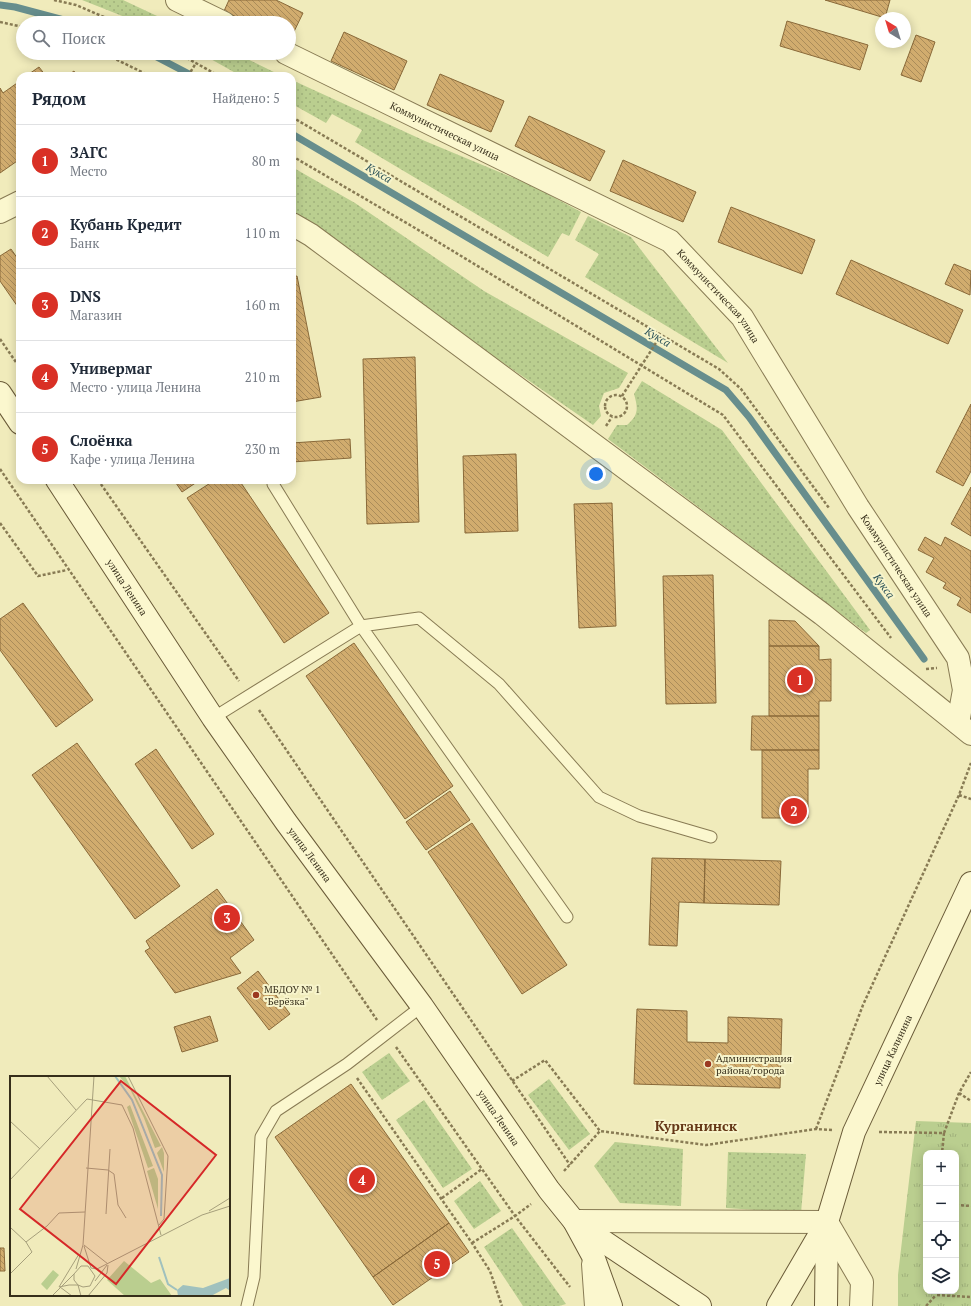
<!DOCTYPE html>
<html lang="ru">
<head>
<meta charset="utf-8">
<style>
	body { margin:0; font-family:"PT Serif",serif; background:#f6f6f7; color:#1f2937 }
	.controls { position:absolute; right:12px; bottom:12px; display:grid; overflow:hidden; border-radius:8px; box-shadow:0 2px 10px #0003 }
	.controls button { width:36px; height:36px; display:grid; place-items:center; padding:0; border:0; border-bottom:1px solid #e0e1e3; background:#fff; color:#1f2937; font:20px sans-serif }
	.compass { position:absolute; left:875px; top:12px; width:36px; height:36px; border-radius:50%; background:#fff; box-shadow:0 2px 10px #0003; rotate:322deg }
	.you { position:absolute; left:596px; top:474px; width:14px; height:14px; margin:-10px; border:3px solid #fff; border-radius:50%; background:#1a73e8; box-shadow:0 0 0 6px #1a73e833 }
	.badge { display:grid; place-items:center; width:26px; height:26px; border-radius:50%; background:#d93025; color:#fff; font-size:13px; font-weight:700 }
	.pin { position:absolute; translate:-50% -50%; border:2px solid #fff; box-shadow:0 1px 4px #0006 }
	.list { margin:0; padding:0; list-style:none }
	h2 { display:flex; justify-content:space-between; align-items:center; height:52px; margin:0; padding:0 16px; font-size:17px }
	h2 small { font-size:13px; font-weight:400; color:#747a83 }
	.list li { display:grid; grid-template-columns:26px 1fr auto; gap:12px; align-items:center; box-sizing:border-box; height:72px; padding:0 16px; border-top:1px solid #e0e1e3 }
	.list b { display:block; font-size:15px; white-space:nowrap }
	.list p { margin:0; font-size:13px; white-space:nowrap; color:#747a83 }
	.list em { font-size:13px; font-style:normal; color:#747a83 }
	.icon { flex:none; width:22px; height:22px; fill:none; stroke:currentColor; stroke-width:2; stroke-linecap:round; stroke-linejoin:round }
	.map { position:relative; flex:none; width:971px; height:1306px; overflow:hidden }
	.search { position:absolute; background:#fff; box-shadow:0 2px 10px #0003; left:16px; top:16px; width:280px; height:44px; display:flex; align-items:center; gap:10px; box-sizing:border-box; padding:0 14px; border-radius:22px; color:#747a83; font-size:15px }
	.panel { position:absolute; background:#fff; box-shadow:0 2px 10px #0003; left:16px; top:72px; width:280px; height:412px; border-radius:12px }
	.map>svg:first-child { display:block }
	.grass { fill:url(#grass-dots) }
	.park { fill:url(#park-tufts); fill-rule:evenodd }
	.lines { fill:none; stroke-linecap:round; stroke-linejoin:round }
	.stream { stroke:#678e8d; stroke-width:7 }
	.building { fill:url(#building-back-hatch); stroke:#896939 }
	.lane-casing { stroke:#887b54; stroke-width:13 }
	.street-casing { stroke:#887b54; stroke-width:24 }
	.secondary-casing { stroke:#6a5b38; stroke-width:24 }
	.path { stroke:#887b54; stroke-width:2.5; stroke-dasharray:3 2; stroke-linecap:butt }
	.lane { stroke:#fbf7ce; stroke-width:11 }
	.street { stroke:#fbf7ce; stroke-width:22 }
	.secondary { stroke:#fbf7ce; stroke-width:22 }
	.poi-dot { fill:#9b3921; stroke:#f7f4cb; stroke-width:1.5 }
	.labels { text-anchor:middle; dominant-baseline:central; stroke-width:4; stroke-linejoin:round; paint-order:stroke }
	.street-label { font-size:10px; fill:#362e1a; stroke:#f7f4cb }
	.poi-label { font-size:10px; fill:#362e1a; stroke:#f7f4cb; text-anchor:start }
	.water-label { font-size:11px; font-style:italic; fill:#285057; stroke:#f7f4cb }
	.district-label { font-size:14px; font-weight:bold; fill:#653817; stroke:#f7f4cb }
	.inset-river { fill:none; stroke:#a0c1be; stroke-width:2 }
	.inset-road { fill:none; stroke:#a69f7b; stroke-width:1 }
	.view { fill:#d62828; fill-opacity:0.15; stroke:#d62828; stroke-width:2 }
	.inset-edge { fill:none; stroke:#362e1a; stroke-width:2 }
</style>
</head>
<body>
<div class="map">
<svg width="971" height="1306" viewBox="0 0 971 1306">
	<defs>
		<pattern id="grass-dots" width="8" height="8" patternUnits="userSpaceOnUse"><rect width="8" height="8" fill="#bace8f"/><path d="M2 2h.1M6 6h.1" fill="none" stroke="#a0b17b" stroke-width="1.8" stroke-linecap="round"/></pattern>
		<pattern id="park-tufts" width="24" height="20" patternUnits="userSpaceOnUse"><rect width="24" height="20" fill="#bace8f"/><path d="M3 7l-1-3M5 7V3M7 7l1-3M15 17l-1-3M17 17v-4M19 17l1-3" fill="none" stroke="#a0b17b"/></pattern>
		<pattern id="building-back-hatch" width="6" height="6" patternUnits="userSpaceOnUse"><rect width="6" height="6" fill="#d1ac6e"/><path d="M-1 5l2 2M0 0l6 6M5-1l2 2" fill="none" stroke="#aa8c5a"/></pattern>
	</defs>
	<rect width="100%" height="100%" fill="#f0ebbb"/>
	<path class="grass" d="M 82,0 L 123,0 L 172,23 L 140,23 Z
		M 200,53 L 235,53 L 282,76 L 241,76 Z
		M 292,80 L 425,141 L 533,186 L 581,212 L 569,236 L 562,233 L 548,257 L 355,142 L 362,130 L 332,114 L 326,123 L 292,104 Z
		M 292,167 L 355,203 L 484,291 L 628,373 L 619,388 L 604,393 L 599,406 L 601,416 L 593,425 L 292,217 Z
		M 588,216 L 631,237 L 728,363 L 585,277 L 599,254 L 575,240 Z
		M 642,381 L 722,430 L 870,630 L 866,633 L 608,439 L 617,425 L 627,425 C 639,415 638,408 634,394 Z
		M 389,1053 L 410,1081 L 382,1100 L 362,1072 Z
		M 549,1079 L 590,1134 L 569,1150 L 528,1095 Z
		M 424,1100 L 472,1169 L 443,1188 L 396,1120 Z
		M 615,1142 L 683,1149 L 681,1206 L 620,1203 L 594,1166 Z
		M 728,1152 L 806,1154 L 801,1213 L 726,1208 Z
		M 480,1181 L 501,1211 L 474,1229 L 454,1201 Z
		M 512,1228 L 566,1304 L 559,1306 L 523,1306 L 484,1247 Z"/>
	<path class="park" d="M 916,1121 L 971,1123 L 971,1306 L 898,1306 L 898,1275 ZM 926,1153 L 956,1153 L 956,1291 L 926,1291 Z"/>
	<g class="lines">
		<path class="stream" d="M 0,5 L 15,7 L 75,23
			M 149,53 L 193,76
			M 292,134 L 726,390 L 749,417 L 924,659"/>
	</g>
	<path class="building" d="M 229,0 L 276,0 L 303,13 L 289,42 L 289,23 L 249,23 L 224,11 Z
		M 825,0 L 890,0 L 885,18 Z
		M 787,21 L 868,45 L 860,70 L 780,46 Z
		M 344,32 L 407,61 L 394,90 L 331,61 Z
		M 916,35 L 935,42 L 921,82 L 901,75 Z
		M 39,67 L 46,76 L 26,76 Z
		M 74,71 L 77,76 L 67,76 Z
		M 440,74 L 504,101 L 491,132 L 427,105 Z
		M 20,81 L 20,159 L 0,173 L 0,88 L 3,93 Z
		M 529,116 L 605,151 L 590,181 L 515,146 Z
		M 623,160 L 696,192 L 683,222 L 610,191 Z
		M 731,207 L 815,240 L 802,274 L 718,242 Z
		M 11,249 L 20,262 L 20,310 L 0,281 L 0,256 Z
		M 851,260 L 963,310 L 948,344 L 836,294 Z
		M 954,264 L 971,271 L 970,295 L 945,284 Z
		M 297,276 L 321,397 L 292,402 L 292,277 Z
		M 415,357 L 419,522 L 367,524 L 363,359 Z
		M 971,404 L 971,471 L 963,486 L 936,472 Z
		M 350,439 L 351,458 L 292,462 L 292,443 Z
		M 516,454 L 518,531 L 465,533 L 463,456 Z
		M 174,480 L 200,480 L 182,492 Z
		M 215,480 L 239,480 L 329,613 L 284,643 L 187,498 Z
		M 971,487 L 971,536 L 951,524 Z
		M 612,503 L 616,626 L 579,628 L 574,504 Z
		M 925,537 L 941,546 L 945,537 L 971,551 L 971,613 L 957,605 L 961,598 L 943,588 L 946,583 L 926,572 L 934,558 L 918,550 Z
		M 713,575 L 716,703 L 666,704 L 663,576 Z
		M 23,603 L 93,700 L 56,727 L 0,650 L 0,619 Z
		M 769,620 L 795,621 L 819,646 L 769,646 Z
		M 354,643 L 453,786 L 405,819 L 306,676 Z
		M 769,646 L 819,646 L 819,660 L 831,659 L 831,701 L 819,701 L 819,716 L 769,716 Z
		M 752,716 L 819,716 L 819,750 L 751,750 Z
		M 77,743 L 180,886 L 135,919 L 32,775 Z
		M 156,749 L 214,834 L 192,849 L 135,764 Z
		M 762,750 L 819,750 L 819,769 L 808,769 L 808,818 L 762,818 Z
		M 450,791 L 470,820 L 426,850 L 406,822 Z
		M 472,823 L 567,965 L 522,994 L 428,852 Z
		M 652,858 L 705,859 L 704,903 L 679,902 L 677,946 L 649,945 Z
		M 705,859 L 781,861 L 779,905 L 704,903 Z
		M 217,889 L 254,940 L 230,958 L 241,973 L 175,993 L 145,951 L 150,948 L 146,941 Z
		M 258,971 L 290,1014 L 269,1030 L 237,988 Z
		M 637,1009 L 687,1011 L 687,1042 L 728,1043 L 728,1017 L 782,1019 L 780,1088 L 634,1084 Z
		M 210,1016 L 218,1041 L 182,1052 L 174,1027 Z
		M 351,1084 L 449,1223 L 373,1277 L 275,1137 Z
		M 449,1223 L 469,1252 L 393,1305 L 373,1277 Z
		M 0,1248 L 4,1248 L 5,1271 L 0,1271 Z"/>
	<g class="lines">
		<g class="lane-casing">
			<path id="lane" d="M 273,484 L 361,626 L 567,917
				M 213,718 L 361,626 L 419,618 L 499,684 L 599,797 L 639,816 L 711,837
				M 247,1306 L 254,1277 L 261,1137 L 276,1111 L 347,1064 L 422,1006"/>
		</g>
		<g class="street-casing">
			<g id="street">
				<path d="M 177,0 L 224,23"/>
				<path id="s1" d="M 286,53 L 670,241 L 742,317 L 858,507 L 958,658 L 964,690 L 958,723"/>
				<path d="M 0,212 L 20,202"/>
				<path d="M 292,224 L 311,235 L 822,614 L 971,734"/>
				<path d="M 574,1221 L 827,1222 L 862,1282 L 861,1306"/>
				<path d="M 593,1264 L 596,1306"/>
			</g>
		</g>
		<g class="secondary-casing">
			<g id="secondary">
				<path d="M 0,393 L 20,423"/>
				<path id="s2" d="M 57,480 L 213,718 L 286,822 L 422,1006 L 549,1190 L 574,1221 L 593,1256 L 611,1306"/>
				<path d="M 576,1223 L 700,1306"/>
				<path id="s3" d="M 778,1306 L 827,1222 L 854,1132 L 971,883"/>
				<path d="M 826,1306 L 827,1223"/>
			</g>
		</g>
		<path class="path" d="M 54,0 L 76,5 L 118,23
			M 0,22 L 23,27
			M 103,53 L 150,76
			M 178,53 L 219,76
			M 188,76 L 196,63
			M 292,117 L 719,369 L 741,389 L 829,508
			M 292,156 L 415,228 L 723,415 L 891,638
			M 0,339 L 20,368
			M605 406a11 11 0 1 1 22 0a11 11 0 1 1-22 0Z
			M 622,396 L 661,335
			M 606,426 L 612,417
			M 0,469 L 377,1020
			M 98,480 L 239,681
			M 0,523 L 38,576 L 67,570
			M 926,669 L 937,668
			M 259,710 L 570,1165
			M 959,795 L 971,799
			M 396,1047 L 515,1216 L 570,1287
			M 357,1078 L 472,1243 L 490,1271 L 502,1306
			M 512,1081 L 545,1060 L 600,1131 L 706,1145 L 816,1129 L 832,1130
			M 959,1093 L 971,1101
			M 816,1129 L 863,1005 L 959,795 L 971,763
			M 879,1132 L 944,1133 L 942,1153
			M 944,1133 L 959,1093 L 971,1072
			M 564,1171 L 600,1131
			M 442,1198 L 482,1169
			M 956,1205 L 971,1206
			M 472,1243 L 515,1216 L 531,1204
			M 936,1291 L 936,1295 L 971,1297
			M 926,1306 L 936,1295"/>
		<use href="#lane" class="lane"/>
		<use href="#street" class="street"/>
		<use href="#secondary" class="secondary"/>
	</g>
	<g class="poi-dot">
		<circle cx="256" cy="995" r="4"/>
		<circle cx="708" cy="1064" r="4"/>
	</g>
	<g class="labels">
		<g class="street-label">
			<text stroke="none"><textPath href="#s1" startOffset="177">Коммунистическая улица</textPath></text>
			<text stroke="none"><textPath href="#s1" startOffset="501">Коммунистическая улица</textPath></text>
			<text stroke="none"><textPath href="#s1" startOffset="825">Коммунистическая улица</textPath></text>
			<text stroke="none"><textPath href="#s2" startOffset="128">улица Ленина</textPath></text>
			<text stroke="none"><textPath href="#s2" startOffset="452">улица Ленина</textPath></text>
			<text stroke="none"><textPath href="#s3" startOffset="282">улица Калинина</textPath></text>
			<text stroke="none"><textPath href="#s2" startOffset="776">улица Ленина</textPath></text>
		</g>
		<g class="poi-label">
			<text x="264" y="989">МБДОУ № 1<tspan x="264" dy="12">"Берёзка"</tspan></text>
			<text x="716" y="1058">Администрация<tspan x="716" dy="12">района/города</tspan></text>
		</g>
		<g class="water-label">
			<text transform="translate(379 173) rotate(30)">Кукса</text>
			<text transform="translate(658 337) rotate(30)">Кукса</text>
			<text transform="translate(884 586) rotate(54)">Кукса</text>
		</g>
		<g class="district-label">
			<text x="696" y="1125">Курганинск</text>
		</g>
	</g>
	<g transform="translate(10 1076)">
		<rect width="220" height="220" fill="#f0ebbb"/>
		<path d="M 109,0 L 115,0 L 151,70 L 145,72 L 134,42 L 120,13 ZM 120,29 L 143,90 L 138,92 L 117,31 ZM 152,71 L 154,77 L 154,96 L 147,77 ZM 144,92 L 148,103 L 148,133 L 137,95 Z" fill="#bace8f"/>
		<path d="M 114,185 L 141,207 L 150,203 L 162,220 L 115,220 L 97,204 ZM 43,194 L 49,199 L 37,214 L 31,208 Z" fill="#bace8f"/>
		<path d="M 220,202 L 220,220 L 219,214 L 216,212 L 201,220 L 168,220 L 167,214 L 173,209 L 193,212 Z" fill="#a0c1be"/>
		<path class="inset-river" d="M 105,0 L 122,24 L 152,99 L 151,140M 149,181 L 158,208 L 167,214"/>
		<path class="inset-road" d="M 37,0 L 66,34M 118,0 L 158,80 L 154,143 L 149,149M 0,45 L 30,73M 76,92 L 98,94 L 104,98 L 108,129 L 116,142M 0,104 L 77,23 L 112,29 L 123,52 L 151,159M 199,135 L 220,122M 96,138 L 100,73M 1,152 L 16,166M 74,169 L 98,188M 74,170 L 81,192 L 87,193 L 192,139 L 220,130M 66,193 L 73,169 L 84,0M 0,198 L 22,176 L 16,166 L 37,150 L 49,137 L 75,136M 85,205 L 97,189M 49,211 L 59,209 L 68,209 L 73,211 L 80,210 L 85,200 L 78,190 L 71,190 L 64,198 L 64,204 L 68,209 L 71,220M 49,211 L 69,178M 50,211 L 62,220M 42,220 L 64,198M 78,220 L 97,197 L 98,189"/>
		<path class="view" d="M 111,5 L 206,79 L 106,208 L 10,133 Z"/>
		<rect width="220" height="220" class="inset-edge"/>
	</g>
</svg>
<div class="controls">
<button>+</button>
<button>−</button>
<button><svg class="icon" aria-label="locate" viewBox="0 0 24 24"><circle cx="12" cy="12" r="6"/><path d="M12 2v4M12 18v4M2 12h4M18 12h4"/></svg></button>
<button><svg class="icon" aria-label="layers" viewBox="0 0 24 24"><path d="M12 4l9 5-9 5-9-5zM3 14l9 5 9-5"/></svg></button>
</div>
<svg class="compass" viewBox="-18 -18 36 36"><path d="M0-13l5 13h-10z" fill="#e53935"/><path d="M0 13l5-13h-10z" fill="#747a83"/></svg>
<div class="you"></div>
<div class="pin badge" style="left:800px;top:680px">1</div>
<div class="pin badge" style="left:794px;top:811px">2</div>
<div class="pin badge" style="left:227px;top:918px">3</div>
<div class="pin badge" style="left:362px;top:1180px">4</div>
<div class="pin badge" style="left:437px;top:1264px">5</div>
<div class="search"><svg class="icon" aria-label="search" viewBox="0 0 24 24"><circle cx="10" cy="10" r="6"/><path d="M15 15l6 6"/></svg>Поиск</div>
<section class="panel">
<h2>Рядом<small>Найдено: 5</small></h2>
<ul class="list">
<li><span class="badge">1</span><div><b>ЗАГС</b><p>Место</p></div><em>80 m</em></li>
<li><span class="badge">2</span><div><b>Кубань Кредит</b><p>Банк</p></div><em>110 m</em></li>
<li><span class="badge">3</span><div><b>DNS</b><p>Магазин</p></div><em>160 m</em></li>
<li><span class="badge">4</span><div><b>Универмаг</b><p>Место · улица Ленина</p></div><em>210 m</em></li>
<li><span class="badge">5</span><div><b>Слоёнка</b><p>Кафе · улица Ленина</p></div><em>230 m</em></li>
</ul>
</section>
</div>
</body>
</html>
